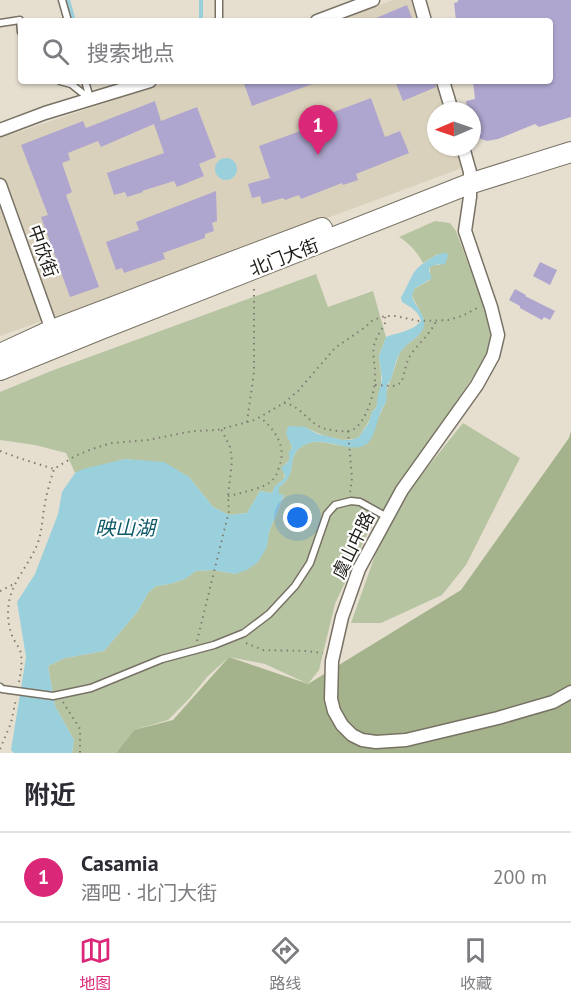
<!DOCTYPE html>
<html lang="zh">
<head>
<meta charset="utf-8">
<style>
	body { margin:0; font-family:"PT Sans","Noto Sans SC",sans-serif; background:#f2f2f3; color:#2b2b33 }
	.compass { position:absolute; left:427px; top:102px; width:54px; height:54px; border-radius:50%; background:#fff; box-shadow:0 2px 4px #0004; rotate:268deg }
	.you { position:absolute; left:298px; top:518px; width:21px; height:21px; margin:-15px; border:4px solid #fff; border-radius:50%; background:#1a73e8; box-shadow:0 0 0 9px #1a73e833 }
	.badge { display:grid; place-items:center; width:39px; height:39px; border-radius:50%; background:#db2777; color:#fff; font-size:20px; font-weight:700 }
	.pin { position:absolute; translate:-50% -50px; filter:drop-shadow(0 2px 3px #0008) }
	.pin::after { content:''; position:absolute; top:32px; width:21px; height:18px; background:inherit; clip-path:polygon(0 0,100% 0,50% 100%) }
	.list { margin:0; padding:0; list-style:none }
	h2 { display:flex; justify-content:space-between; align-items:center; height:78px; margin:0; padding:0 24px; font-size:26px }
	h2 small { font-size:20px; font-weight:400; color:#7c7c81 }
	.list li { display:grid; grid-template-columns:39px 1fr auto; gap:18px; align-items:center; box-sizing:border-box; height:90px; padding:0 24px; border-top:2px solid #e1e1e2 }
	.list b { display:block; font-size:22px; white-space:nowrap }
	.list p { margin:0; font-size:20px; white-space:nowrap; color:#7c7c81 }
	.list em { font-size:20px; font-style:normal; color:#7c7c81 }
	.icon { flex:none; width:33px; height:33px; fill:none; stroke:currentColor; stroke-width:2; stroke-linecap:round; stroke-linejoin:round }
	.map { position:relative; flex:none; width:571px; height:753px; overflow:hidden }
	.search { position:absolute; background:#fff; box-shadow:0 2px 4px #0004; left:18px; right:18px; top:18px; height:66px; display:flex; align-items:center; gap:15px; box-sizing:border-box; padding:0 21px; border-radius:6px; color:#7c7c81; font-size:22px }
	.sheet { height:168px; background:#fff }
	nav { display:flex; justify-content:space-around; align-items:center; box-sizing:border-box; height:84px; border-top:2px solid #e1e1e2; background:#fff; font-size:16px; color:#7c7c81 }
	nav a { display:grid; justify-items:center; gap:3px }
	nav .on { color:#db2777 }
	.map>svg:first-child { display:block }
	.built { fill:#dad1bc }
	.green { fill:#b7c4a2 }
	.forest { fill:#a4b38b }
	.water { fill:#9ad0dc }
	.lines { fill:none; stroke-linecap:round; stroke-linejoin:round }
	.stream { stroke:#9ad0dc; stroke-width:4 }
	.building { fill:#afa6cf }
	.service-casing { stroke:#787265; stroke-width:9 }
	.minor-casing { stroke:#787265; stroke-width:15 }
	.primary-casing { stroke:#787265; stroke-width:22 }
	.path { stroke:#817c72; stroke-width:2; stroke-dasharray:1.5 4.5; stroke-linecap:butt }
	.service { stroke:#fff; stroke-width:6 }
	.minor { stroke:#fff; stroke-width:12 }
	.primary { stroke:#fff; stroke-width:20 }
	.labels { text-anchor:middle; dominant-baseline:central; stroke-width:4.5; stroke-linejoin:round; paint-order:stroke }
	.street-label { font-size:18px; fill:#1f1d17; stroke:#fff }
	.water-label { font-size:20px; font-style:italic; fill:#0d5966; stroke:#fff }
</style>
</head>
<body>
<div class="map">
<svg width="571" height="753" viewBox="0 0 571 753">
	<rect width="100%" height="100%" fill="#e6dfd0"/>
	<path class="built" d="M 393,0 L 414,0 L 421,21 L 335,21 Z
		M 171,81 L 441,81 L 448,111 L 436,111 L 436,147 L 457,147 L 462,168 L 214,260 L 0,336 L 0,138 Z"/>
	<path class="green" d="M 435,221 L 450,223 L 456,231 L 492,328 L 493,337 L 487,356 L 367,534 L 335,604 L 319,670 L 308,684 L 265,664 L 229,657 L 208,676 L 188,700 L 168,720 L 134,730 L 116,753 L 72,753 L 74,740 L 55,706 L 48,666 L 65,658 L 104,651 L 138,611 L 148,593 L 156,586 L 170,584 L 185,579 L 195,571 L 213,570 L 235,574 L 266,547 L 269,532 L 284,496 L 279,494 L 279,487 C 298,475 286,458 301,447 C 316,436 330,446 346,446 C 354,446 365,439 372,436 L 378,418 L 386,402 L 386,393 L 400,352 L 405,346 L 418,336 L 424,324 L 424,319 L 412,296 L 414,289 L 430,280 L 430,267 L 433,265 L 440,265 L 438,254 L 423,263 C 417,252 410,244 399,237 Z
		M 316,274 L 328,307 L 373,291 L 386,337 L 379,356 L 381,373 L 381,385 L 376,408 L 372,412 L 372,416 L 359,437 L 356,439 L 342,440 L 325,436 L 304,427 L 292,445 L 289,461 L 285,464 L 284,479 L 275,486 L 272,493 L 260,491 L 247,513 L 229,515 L 213,507 L 189,477 L 144,461 L 125,459 L 75,473 L 66,453 L 35,445 L 0,440 L 0,392 L 51,371 Z
		M 463,423 L 520,458 L 466,565 L 442,595 L 381,623 L 351,623 L 377,550 L 406,494 Z"/>
	<path class="forest" d="M 571,431 L 571,753 L 116,753 L 134,730 L 173,720 L 229,657 L 308,684 L 461,590 L 569,438 Z"/>
	<path class="water" d="M215 169a11 11 0 1 1 22 0a11 11 0 1 1-22 0Z
		M 447,253 L 448,256 L 445,264 C 441,265 429,263 429,271 C 430,273 431,276 432,278 L 414,289 L 412,297 C 415,306 426,315 424,326 C 421,338 406,342 400,353 C 395,361 394,371 391,379 C 388,385 388,382 387,388 C 386,392 387,397 386,402 C 384,406 381,410 380,414 C 376,424 374,442 363,446 C 343,453 320,432 300,448 C 286,459 299,474 279,487 L 279,494 L 284,495 L 269,532 L 267,547 L 258,562 L 247,570 L 235,574 L 213,570 L 196,571 L 185,579 L 170,584 L 156,586 L 148,593 L 138,611 L 104,651 L 65,658 L 48,666 L 55,706 L 74,740 L 72,753 L 14,753 L 11,750 L 26,657 L 17,602 L 35,574 L 58,514 L 62,492 L 75,473 L 83,469 L 125,459 L 164,462 L 189,477 L 213,507 L 229,515 L 247,513 L 260,491 L 272,493 L 275,486 L 284,479 L 285,475 L 281,468 L 289,461 L 289,452 L 292,448 C 291,439 282,436 289,426 L 305,427 L 318,434 L 342,440 L 351,440 L 359,437 L 369,422 L 372,412 L 376,408 L 377,404 L 377,400 L 382,379 L 379,356 L 386,337 C 398,332 412,332 421,321 C 419,311 410,307 402,302 L 401,297 C 408,287 411,272 421,265 C 425,262 429,260 433,257 C 439,254 440,253 447,253 Z"/>
	<g class="lines">
		<path class="stream" d="M 68,0 L 74,21
			M 201,21 L 201,0"/>
	</g>
	<path class="building" d="M 458,0 L 571,0 L 571,117 L 539,127 L 535,124 L 498,139 L 487,141 L 478,138 L 474,133 L 472,127 L 472,111 L 468,111 L 466,101 L 475,99 L 473,81 L 550,81 L 550,21 L 456,21 L 454,3 L 458,2 Z
		M 407,5 L 413,21 L 369,21 Z
		M 243,81 L 318,81 L 318,82 L 252,106 Z
		M 395,81 L 435,81 L 436,87 L 403,101 Z
		M 371,98 L 385,137 L 400,131 L 409,153 L 356,174 L 358,180 L 343,185 L 342,183 L 301,199 L 299,195 L 285,200 L 283,198 L 262,204 L 260,196 L 252,198 L 248,184 L 270,178 L 259,146 L 317,125 L 315,119 Z
		M 155,101 L 161,121 L 197,107 L 216,157 L 199,164 L 204,176 L 177,187 L 174,181 L 142,191 L 143,192 L 127,197 L 125,192 L 114,195 L 107,173 L 164,153 L 154,124 L 101,147 L 98,141 L 68,153 L 70,160 L 62,163 L 72,192 L 66,195 L 99,287 L 70,297 L 41,217 L 48,215 L 21,145 L 83,121 L 86,128 Z
		M 216,191 L 217,221 L 212,223 L 214,231 L 205,234 L 205,238 L 163,253 L 165,259 L 124,273 L 122,268 L 116,270 L 106,242 L 139,230 L 136,222 Z
		M 540,262 L 557,270 L 550,285 L 533,276 Z
		M 515,289 L 526,295 L 525,296 L 555,311 L 550,320 L 544,317 L 542,320 L 520,308 L 520,306 L 509,300 Z"/>
	<g class="lines">
		<g class="service-casing">
			<path id="service" d="M 62,0 L 68,21
				M 219,21 L 219,0
				M 0,23 L 20,20 L 21,32
				M 60,81 L 71,84 L 90,99
				M 85,81 L 90,98
				M 0,687 L 2,689 L 53,696 L 91,688 L 162,659 L 214,645 L 244,633 L 269,614 L 295,586 L 310,563 L 327,514 L 335,505 L 351,501 L 360,502 L 387,517"/>
		</g>
		<g class="minor-casing">
			<path id="minor" d="M 419,0 L 425,21
				M 317,21 L 373,0
				M 443,81 L 452,111
				M 0,130 L 45,113 L 150,81
				M 463,147 L 470,172 L 470,197 L 465,231 L 491,307 L 498,335 L 493,356 L 477,385 L 402,490 L 359,569 L 342,617 L 332,661 L 331,699 L 334,711 L 342,725 L 352,735 L 362,740 L 376,742 L 406,740 L 498,718 L 553,702 L 571,692
				M 0,185 L 52,330"/>
		</g>
		<g class="primary-casing">
			<path id="primary" d="M 0,354 L 52,330 L 322,228
				M 0,370 L 101,329 L 469,184 L 571,152"/>
		</g>
		<path class="path" d="M 375,385 L 393,386 L 401,383 C 405,374 405,364 410,356 C 418,343 430,335 436,321
			M 284,403 C 301,405 309,425 326,429 C 334,431 347,433 354,429 C 366,422 375,392 375,378 C 376,367 372,357 374,346 C 376,336 382,330 386,321 L 385,317
			M 247,422 L 254,372 L 254,285
			M 348,431 L 352,478 L 350,493
			M 0,451 L 19,458 L 54,469 L 75,456 L 92,449 L 112,443 L 148,440 L 193,431 L 217,430 L 252,421 L 260,417 L 284,403 L 298,391 L 335,348 L 364,328 L 373,320 L 385,316 L 395,316 L 419,321 L 448,320 L 462,316 L 479,307
			M 228,496 C 238,494 262,488 269,483 C 275,479 277,474 279,467 C 287,447 276,431 261,418
			M 0,591 L 14,584
			M 197,641 L 229,511 L 228,496 L 232,461 L 230,447 L 221,429
			M 246,643 L 263,650 L 306,651 L 323,653
			M 19,682 C 21,671 23,661 20,650 C 18,646 15,642 13,638 C 8,626 7,615 9,602 C 13,580 29,565 37,545 C 42,533 42,521 44,509 C 46,495 50,482 54,469
			M 63,702 L 80,729 L 80,753
			M 0,749 L 11,723 L 16,699"/>
		<use href="#service" class="service"/>
		<use href="#minor" class="minor"/>
		<use href="#primary" class="primary"/>
	</g>
	<g class="labels">
		<g class="street-label">
			<text transform="translate(43 251) rotate(70)">中欣街</text>
			<text transform="translate(284 257) rotate(-21)">北门大街</text>
			<text transform="translate(353 545) rotate(-64)">虞山中路</text>
		</g>
		<g class="water-label">
			<text x="125" y="528">映山湖</text>
		</g>
	</g>
</svg>
<svg class="compass" viewBox="-18 -18 36 36"><path d="M0-13l5 13h-10z" fill="#e53935"/><path d="M0 13l5-13h-10z" fill="#7c7c81"/></svg>
<div class="you"></div>
<div class="pin badge" style="left:318px;top:155px">1</div>
<div class="search"><svg class="icon" aria-label="search" viewBox="0 0 24 24"><circle cx="10" cy="10" r="6"/><path d="M15 15l6 6"/></svg>搜索地点</div>
</div>
<section class="sheet">
<h2>附近<small></small></h2>
<ul class="list">
<li><span class="badge">1</span><div><b>Casamia</b><p>酒吧 · 北门大街</p></div><em>200 m</em></li>
</ul>
</section>
<nav>
<a class="on"><svg class="icon" aria-label="map" viewBox="0 0 24 24"><path d="M3 6l6-2 6 2 6-2v14l-6 2-6-2-6 2zM9 4v14M15 6v14"/></svg>地图</a>
<a><svg class="icon" aria-label="directions" viewBox="0 0 24 24"><path d="M12 3l9 9-9 9-9-9zM9 14v-3h6M13 9l2 2-2 2"/></svg>路线</a>
<a><svg class="icon" aria-label="saved" viewBox="0 0 24 24"><path d="M7 4h10v16l-5-4-5 4z"/></svg>收藏</a>
</nav>
</body>
</html>
